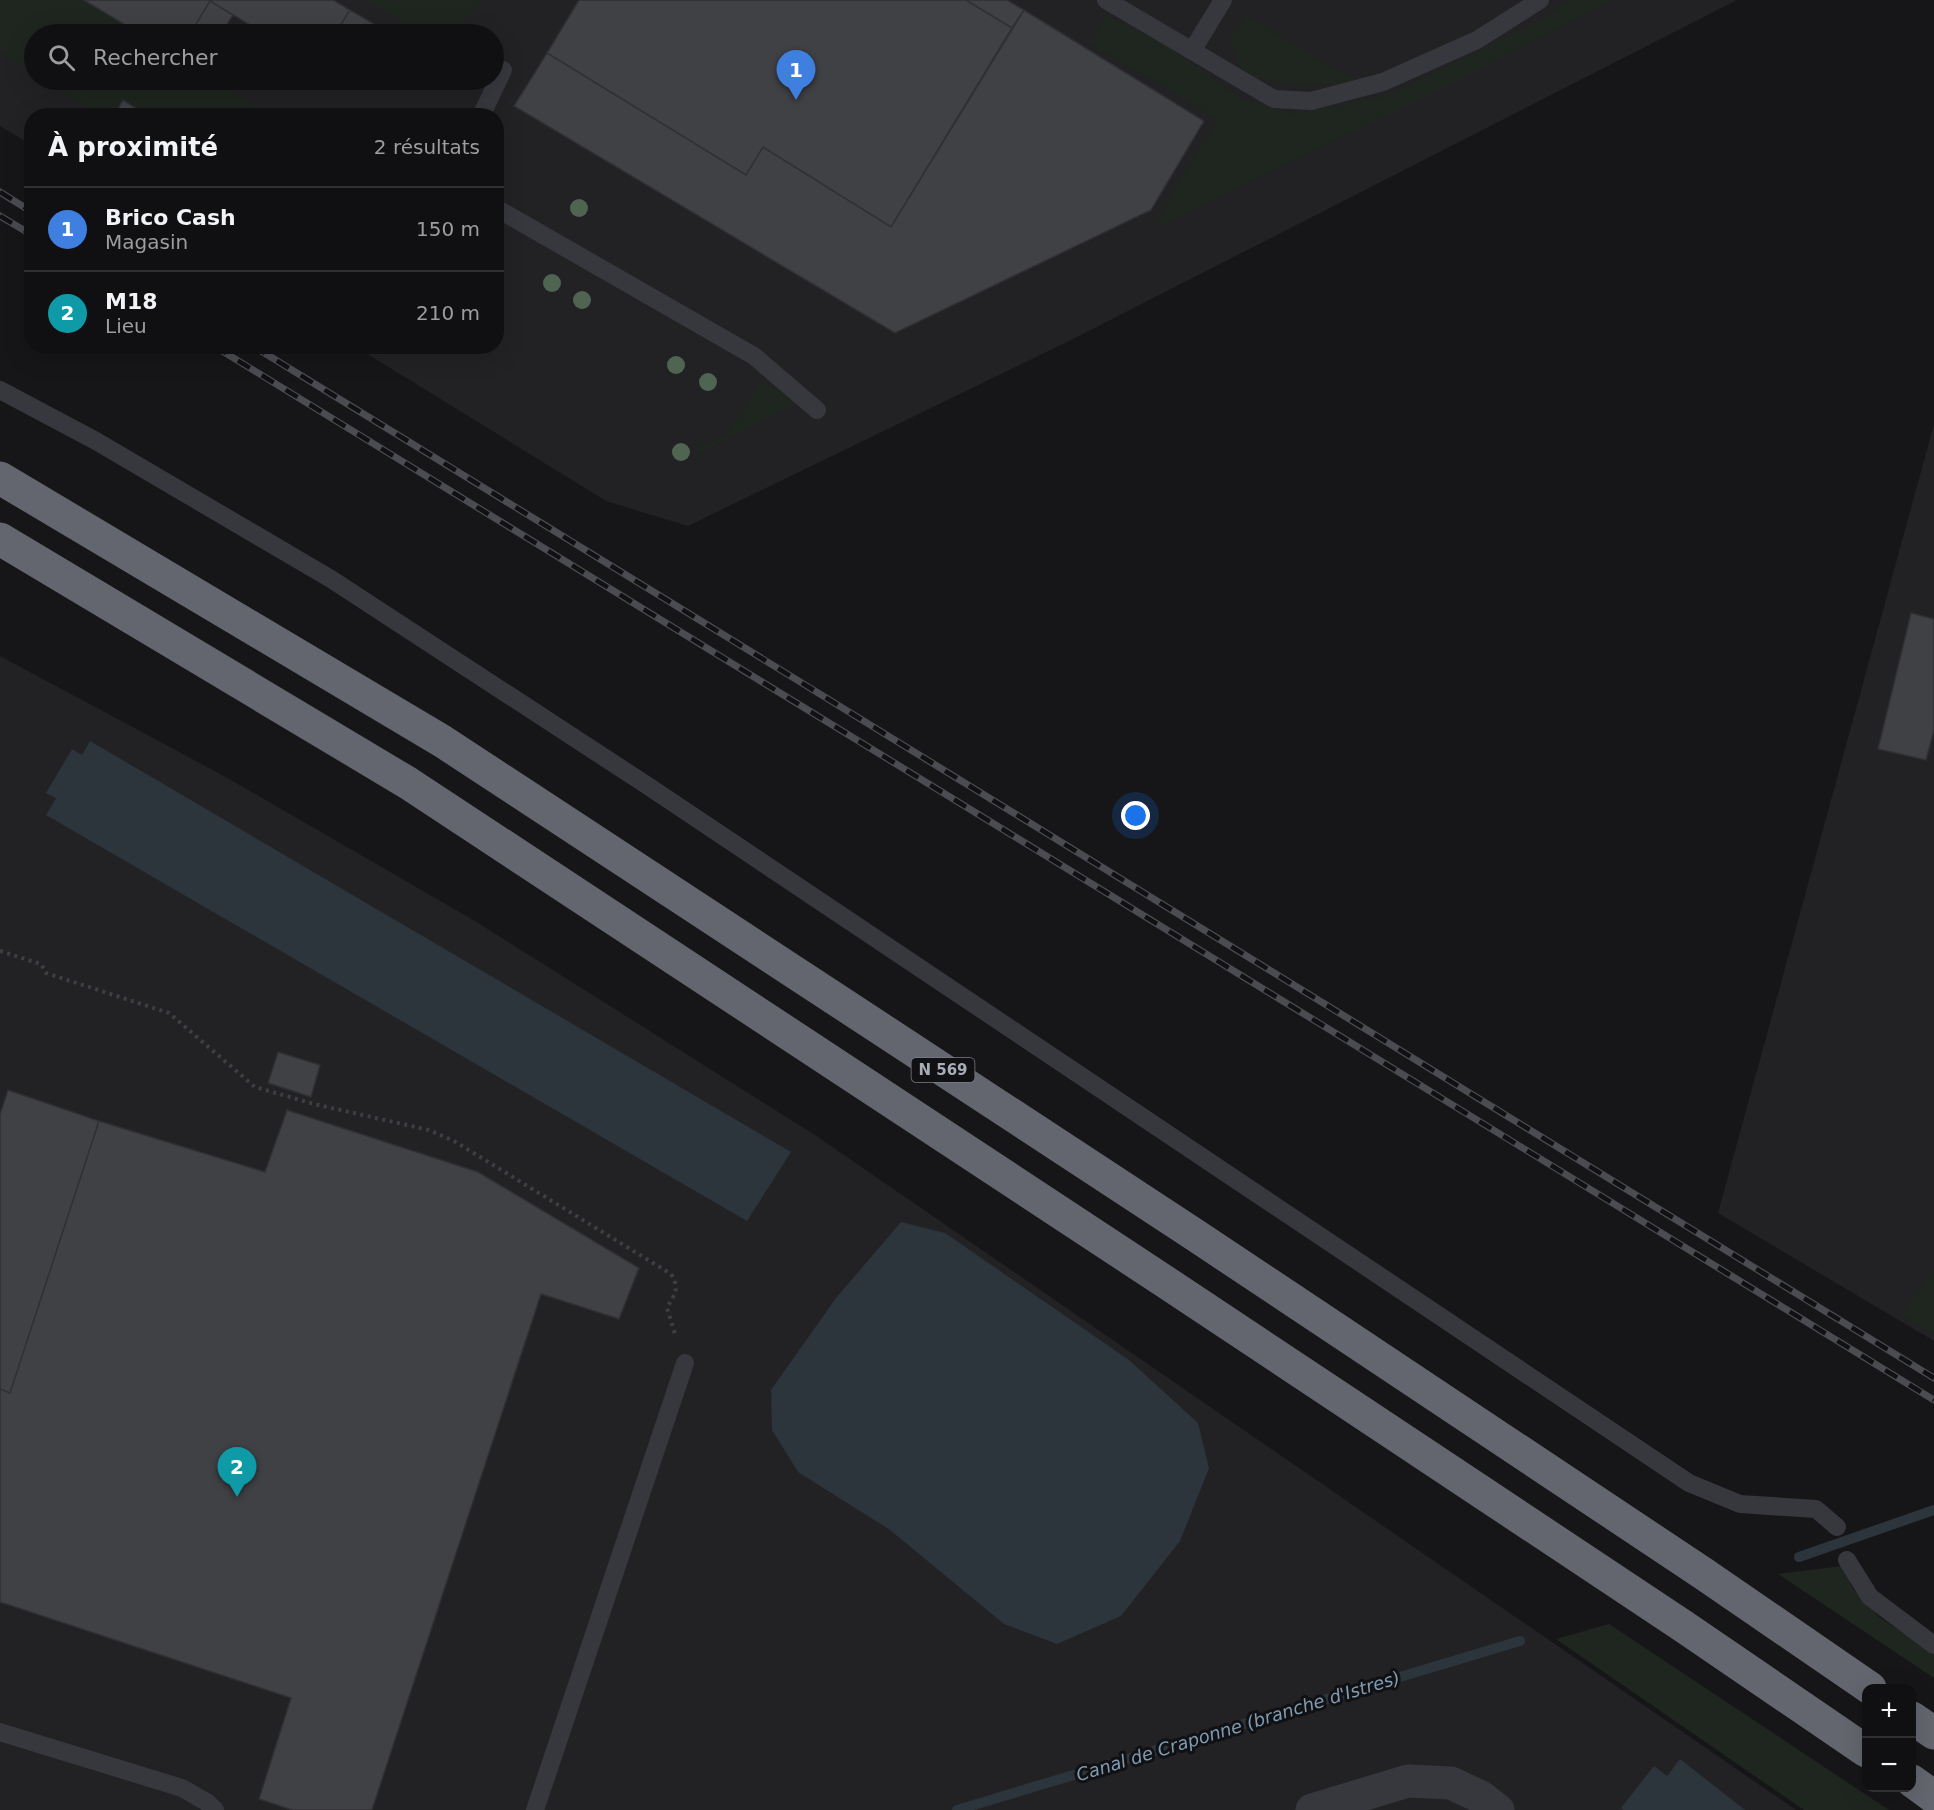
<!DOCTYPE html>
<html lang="fr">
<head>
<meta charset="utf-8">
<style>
	body { margin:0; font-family:"DejaVu Sans",sans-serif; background:#19191b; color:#f1f3f6 }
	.controls { position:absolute; right:18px; bottom:18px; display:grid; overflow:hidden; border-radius:12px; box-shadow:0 6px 24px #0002 }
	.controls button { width:54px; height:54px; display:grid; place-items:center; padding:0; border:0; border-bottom:2px solid #303032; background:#101012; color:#f1f3f6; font:30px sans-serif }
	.you { position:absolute; left:1136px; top:816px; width:21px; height:21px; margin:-15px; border:4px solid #fff; border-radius:50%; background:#1a73e8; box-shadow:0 0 0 9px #1a73e833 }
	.badge { display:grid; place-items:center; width:39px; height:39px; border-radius:50%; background:#1a73e8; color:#fff; font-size:20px; font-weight:700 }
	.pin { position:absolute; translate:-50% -50px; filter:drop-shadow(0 2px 3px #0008) }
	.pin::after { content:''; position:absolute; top:32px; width:21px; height:18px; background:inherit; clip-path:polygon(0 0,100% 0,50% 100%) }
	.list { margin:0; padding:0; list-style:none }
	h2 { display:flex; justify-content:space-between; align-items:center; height:78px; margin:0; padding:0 24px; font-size:26px }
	h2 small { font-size:20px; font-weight:400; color:#9c9d9f }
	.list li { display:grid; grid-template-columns:39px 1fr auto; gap:18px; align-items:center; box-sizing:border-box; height:84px; padding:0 24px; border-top:2px solid #303032 }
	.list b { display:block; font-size:22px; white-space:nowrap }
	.list p { margin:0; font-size:20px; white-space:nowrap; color:#9c9d9f }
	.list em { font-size:20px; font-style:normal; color:#9c9d9f }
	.icon { flex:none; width:33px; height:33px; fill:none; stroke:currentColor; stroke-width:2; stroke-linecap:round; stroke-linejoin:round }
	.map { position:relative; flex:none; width:1934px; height:1810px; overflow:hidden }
	.search { position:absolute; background:#101012; box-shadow:0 6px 24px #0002; left:24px; top:24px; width:480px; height:66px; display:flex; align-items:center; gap:15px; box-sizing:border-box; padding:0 21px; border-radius:33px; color:#9c9d9f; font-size:22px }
	.panel { position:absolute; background:#101012; box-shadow:0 6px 24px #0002; left:24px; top:108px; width:480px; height:246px; border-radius:24px }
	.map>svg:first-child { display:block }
	.built { fill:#222225; fill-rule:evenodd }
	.green { fill:#1e261f }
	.water { fill:#2c353c }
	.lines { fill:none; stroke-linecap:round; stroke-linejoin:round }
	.stream { stroke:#2c353c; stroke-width:10 }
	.building { fill:#404145; stroke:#303034; stroke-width:1.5 }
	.path { stroke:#3d3f44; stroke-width:4; stroke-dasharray:3 4.5; stroke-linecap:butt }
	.lane { stroke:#37383d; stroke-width:18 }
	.street { stroke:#37383d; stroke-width:33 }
	.highway { stroke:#63666e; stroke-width:33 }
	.rail-casing { stroke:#4a4c52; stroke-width:7 }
	.rail { stroke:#111113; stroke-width:4.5; stroke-dasharray:14; stroke-linecap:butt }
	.tree { fill:#506452 }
	.labels { text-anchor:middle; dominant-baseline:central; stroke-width:6; stroke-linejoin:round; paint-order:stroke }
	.shield { fill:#111113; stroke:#7b7e86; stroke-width:1.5 }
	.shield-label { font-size:15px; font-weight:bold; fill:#a8adb8 }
	.water-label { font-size:18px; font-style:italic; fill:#7f9bb3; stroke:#111113 }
</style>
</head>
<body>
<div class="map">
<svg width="1934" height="1810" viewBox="0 0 1934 1810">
	<rect width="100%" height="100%" fill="#161618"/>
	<path class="built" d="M 0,0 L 1737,0 L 1075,338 L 688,526 L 606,501 L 356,347 L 496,346 L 496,116 L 32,116 L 31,145 L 0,126 ZM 34,34 L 494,34 L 494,80 L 34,80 Z
		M 1934,424 L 1934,1341 L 1718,1213 Z
		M 0,656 L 224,776 L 475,921 L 815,1135 L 1796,1810 L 0,1810 Z"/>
	<path class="green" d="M 0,0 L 84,0 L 140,34 L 34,34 L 34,73 L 0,51 Z
		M 366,0 L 484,0 L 449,34 L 424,34 Z
		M 1570,0 L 1613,0 C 1464,81 1310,153 1157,227 L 1162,210 L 1218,119 L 1089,43 L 1106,15 L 1162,42 L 1241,99 L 1292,114 L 1387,96 L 1547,17 Z
		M 1246,16 L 1358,82 L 1301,86 L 1250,77 L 1237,62 L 1231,37 Z
		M 45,80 L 214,80 L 263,111 L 260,116 L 102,115 Z
		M 760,383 L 788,393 L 794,402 L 789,408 L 697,455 L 698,440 C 706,442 714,443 721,438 C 733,431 751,396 760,383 Z
		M 1934,1268 L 1934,1334 L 1902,1315 Z
		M 1842,1566 L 1854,1590 L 1879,1617 L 1934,1653 L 1934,1678 L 1778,1574 Z
		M 1609,1624 L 1889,1810 L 1804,1810 L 1556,1639 Z"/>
	<path class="water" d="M 90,741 L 791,1152 L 747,1221 L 46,815 L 56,798 L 46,793 L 72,749 L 82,755 Z
		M 901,1222 L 945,1233 L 1129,1360 L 1198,1423 L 1209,1468 L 1180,1541 L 1121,1616 L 1057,1644 L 1004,1624 L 890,1530 L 798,1472 L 772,1430 L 771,1390 L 836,1298 Z
		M 1680,1759 L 1745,1810 L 1624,1810 L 1621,1808 L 1654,1766 L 1667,1776 Z"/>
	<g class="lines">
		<path class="stream" d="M 1799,1557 L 1934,1510
			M 957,1810 L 1520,1641"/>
	</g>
	<path class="building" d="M 84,0 L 333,0 L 350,10 L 335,34 L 265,34 L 210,1 L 190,34 L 140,34 Z
		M 579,0 L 966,0 L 1012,28 L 891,227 L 763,147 L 746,175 L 547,53 Z
		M 966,0 L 1007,0 L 1024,10 L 1012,28 Z
		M 210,1 L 233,15 L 221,34 L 190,34 Z
		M 350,10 L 379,27 L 375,34 L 348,34 L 338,29 Z
		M 1024,10 L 1204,121 L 1151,210 L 895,333 L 514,106 L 547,53 L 746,175 L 763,147 L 891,227 Z
		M 123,100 L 139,110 L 136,116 L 125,116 L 117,110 Z
		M 1911,613 L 1934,619 L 1934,730 L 1926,760 L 1878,749 Z
		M 278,1052 L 320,1065 L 311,1097 L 268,1083 Z
		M 8,1090 L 99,1121 L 10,1393 L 0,1389 L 0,1114 Z
		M 287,1110 L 478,1172 L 639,1268 L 619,1319 L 541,1294 L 372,1810 L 292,1810 L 259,1799 L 291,1698 L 0,1602 L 0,1389 L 10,1393 L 99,1121 L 265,1172 Z"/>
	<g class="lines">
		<path class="path" d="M 0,951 L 41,964 L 46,973 L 169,1013 L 255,1087 L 314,1104 L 429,1130 L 454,1141 L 671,1274 C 680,1289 675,1293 667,1308 L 676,1337"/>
		<path class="lane" d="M 1106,0 L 1274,99 L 1311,101 L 1383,82 L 1477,40 L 1540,0
			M 1192,51 L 1223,0
			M 481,116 L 503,70
			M 496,208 L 754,356 L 817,410
			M 0,390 L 96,441 L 331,579 L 648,786 L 1689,1483 L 1740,1504 L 1816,1509 L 1837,1527
			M 1847,1560 L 1870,1597 L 1934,1645
			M 0,1732 L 182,1788 L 208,1803 L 215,1810
			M 535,1810 L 685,1363"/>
		<path class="street" d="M 1312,1810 L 1408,1781 L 1451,1783 L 1481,1797 L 1498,1810"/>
		<path class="highway" d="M 0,478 L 442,741 L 1195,1235 L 1704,1574 L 1870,1688
			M 0,539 L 408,783 L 1164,1281 L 1683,1626 L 1866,1751
			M 1912,1718 L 1934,1733
			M 1912,1781 L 1934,1797"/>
		<g class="rail-casing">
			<path id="rail" d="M 0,192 L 32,212
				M 0,216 L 32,235
				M 214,346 L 1934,1400
				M 253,346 L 1934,1378"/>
		</g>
		<use href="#rail" class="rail"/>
	</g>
	<g class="tree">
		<circle cx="579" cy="208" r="9"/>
		<circle cx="552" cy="283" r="9"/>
		<circle cx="582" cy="300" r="9"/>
		<circle cx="676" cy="365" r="9"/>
		<circle cx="708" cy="382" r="9"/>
		<circle cx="681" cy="452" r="9"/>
	</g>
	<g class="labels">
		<rect class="shield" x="911.5" y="1058" width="63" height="24" rx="4.5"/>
		<g class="shield-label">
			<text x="943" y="1070">N 569</text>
		</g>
		<g class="water-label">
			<text transform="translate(1238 1726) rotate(-17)">Canal de Craponne (branche d'Istres)</text>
		</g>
	</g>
</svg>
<div class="controls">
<button>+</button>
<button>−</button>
</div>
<div class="you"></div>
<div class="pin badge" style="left:796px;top:100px;background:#3f7fe0">1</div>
<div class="pin badge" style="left:237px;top:1497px;background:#0f9aa8">2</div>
<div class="search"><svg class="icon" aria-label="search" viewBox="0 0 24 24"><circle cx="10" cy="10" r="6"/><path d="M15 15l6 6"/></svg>Rechercher</div>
<section class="panel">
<h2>À proximité<small>2 résultats</small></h2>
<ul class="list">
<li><span class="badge" style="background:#3f7fe0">1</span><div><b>Brico Cash</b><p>Magasin</p></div><em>150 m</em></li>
<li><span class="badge" style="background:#0f9aa8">2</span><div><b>M18</b><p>Lieu</p></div><em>210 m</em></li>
</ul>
</section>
</div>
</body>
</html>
